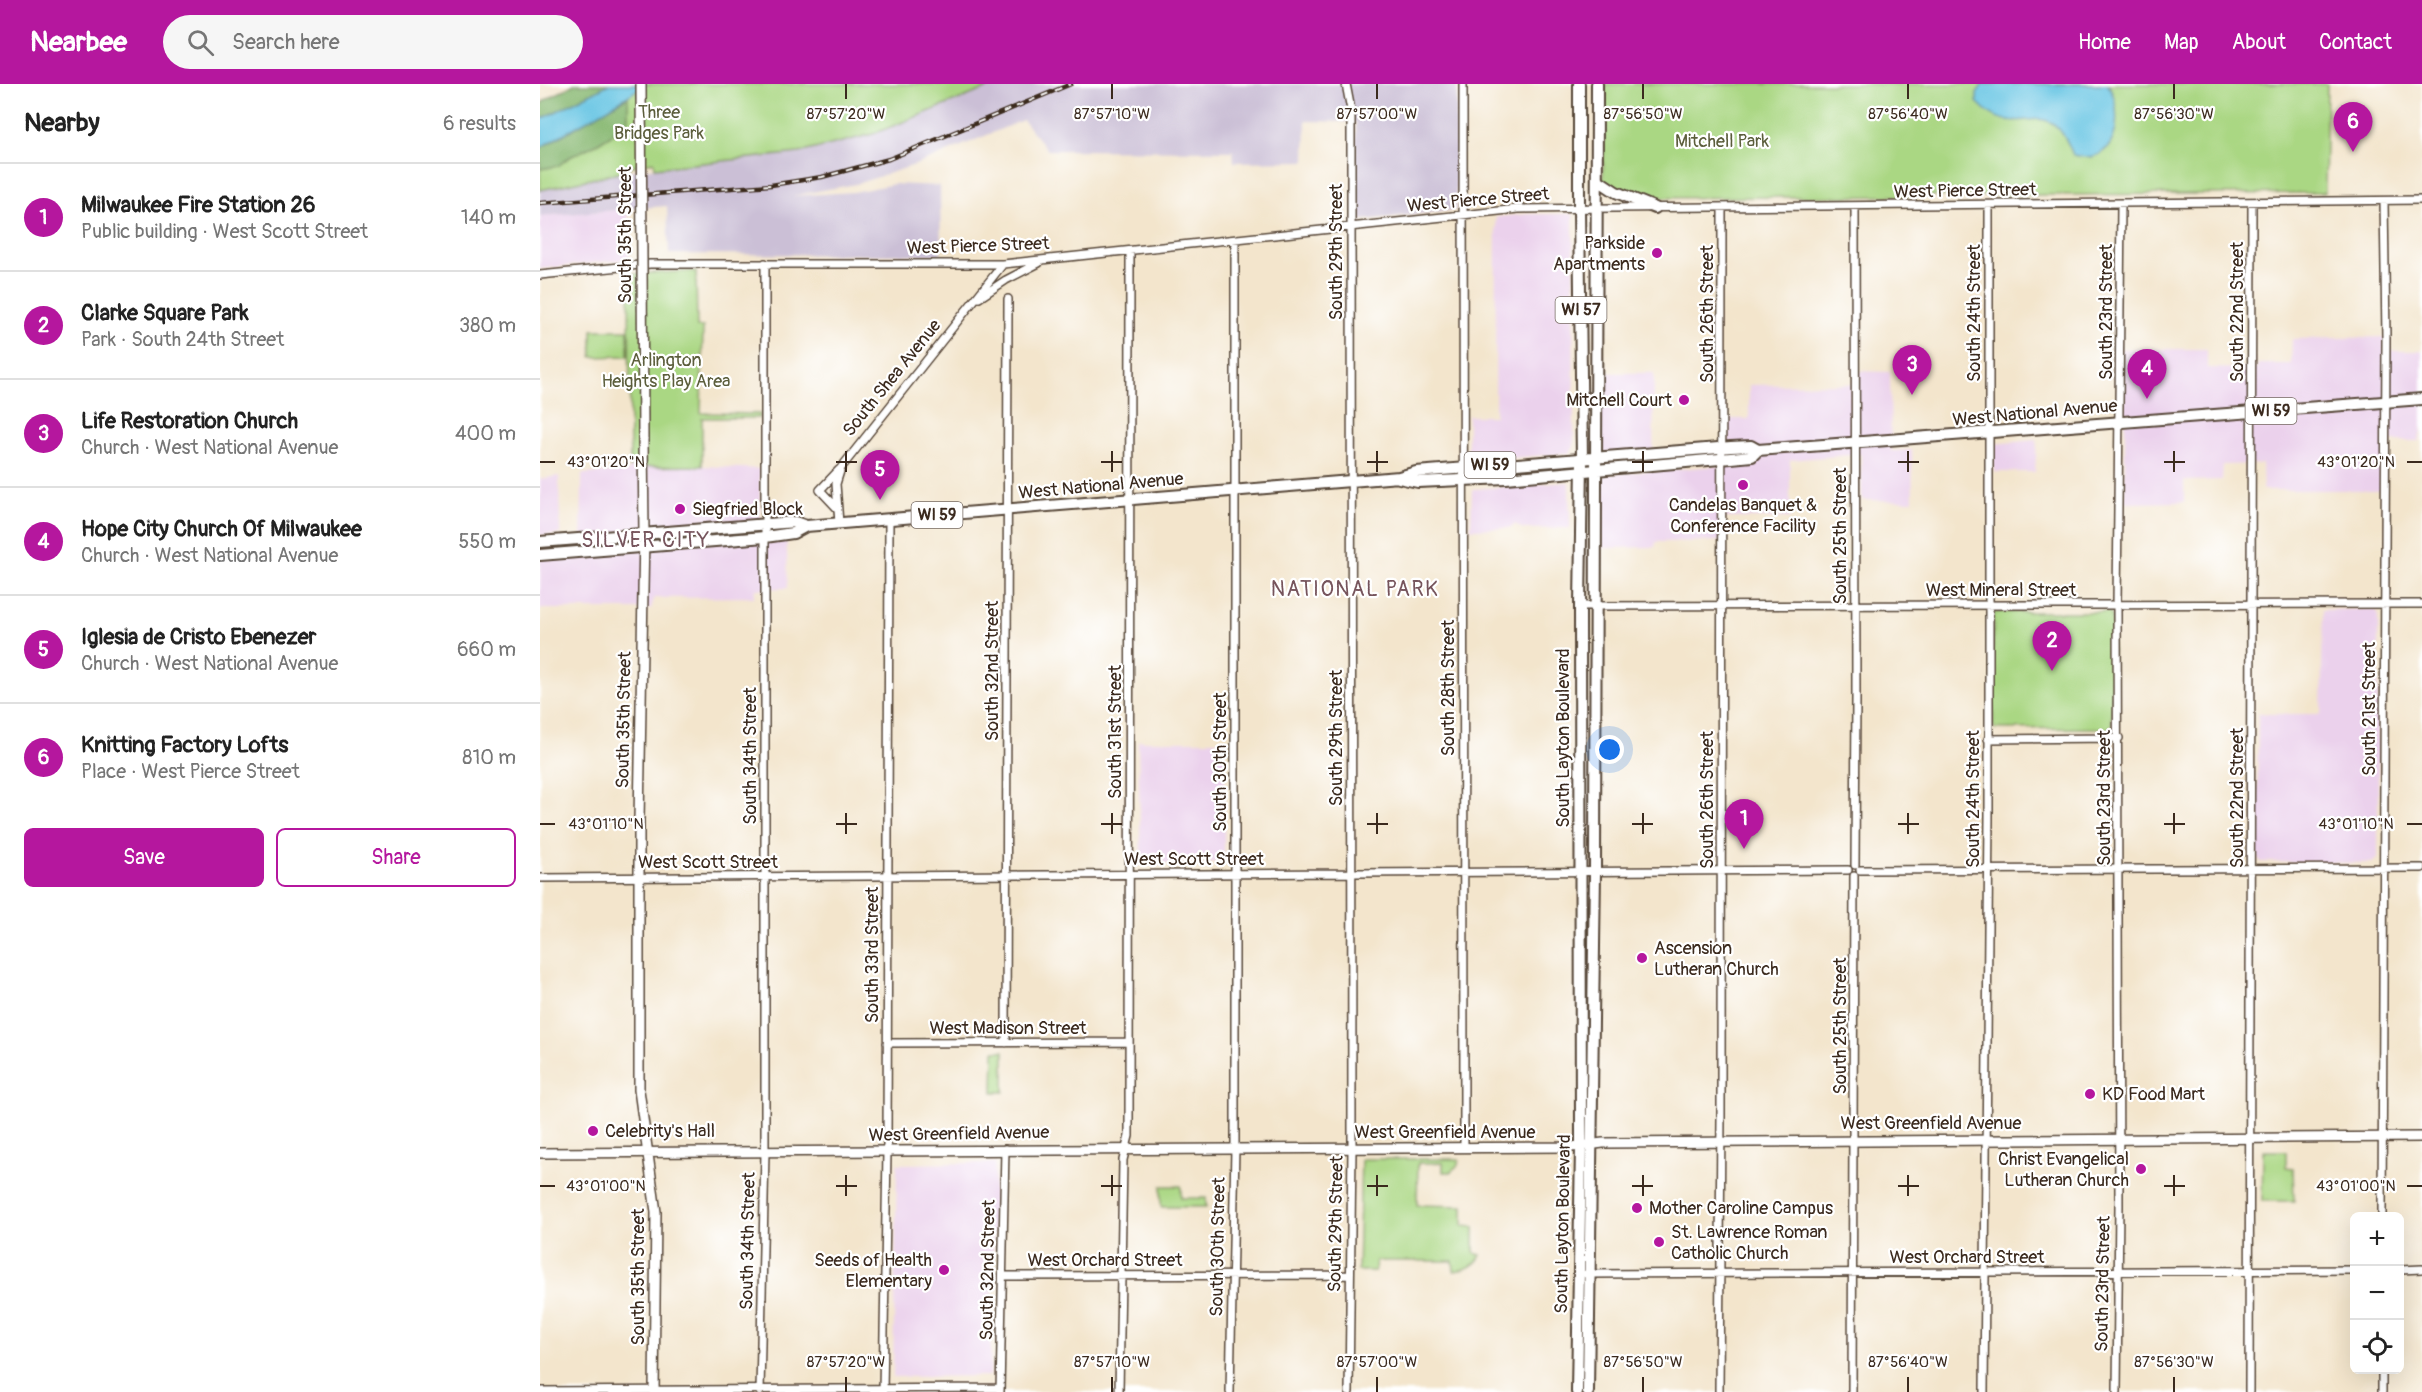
<!DOCTYPE html>
<html lang="en">
<head>
<meta charset="utf-8">
<style>
	body { margin:0; font-family:Pangolin,sans-serif; background:#f6f6f6; color:#222 }
	.controls { position:absolute; right:18px; bottom:18px; display:grid; overflow:hidden; border-radius:9px; box-shadow:0 6px 24px #0002 }
	.controls button { width:54px; height:54px; display:grid; place-items:center; padding:0; border:0; border-bottom:2px solid #e0e0e0; background:#fff; color:#222; font:30px sans-serif }
	.you { position:absolute; left:1070px; top:666px; width:21px; height:21px; margin:-15px; border:4px solid #fff; border-radius:50%; background:#1a73e8; box-shadow:0 0 0 9px #1a73e833 }
	.badge { display:grid; place-items:center; width:39px; height:39px; border-radius:50%; background:#b5179e; color:#fff; font-size:20px; font-weight:700 }
	.pin { position:absolute; translate:-50% -50px; filter:drop-shadow(0 2px 3px #0008) }
	.pin::after { content:''; position:absolute; top:32px; width:21px; height:18px; background:inherit; clip-path:polygon(0 0,100% 0,50% 100%) }
	.list { margin:0; padding:0; list-style:none }
	h2 { display:flex; justify-content:space-between; align-items:center; height:78px; margin:0; padding:0 24px; font-size:26px }
	h2 small { font-size:20px; font-weight:400; color:#767676 }
	.list li { display:grid; grid-template-columns:39px 1fr auto; gap:18px; align-items:center; box-sizing:border-box; height:108px; padding:0 24px; border-top:2px solid #e0e0e0 }
	.list b { display:block; font-size:22px; white-space:nowrap }
	.list p { margin:0; font-size:20px; white-space:nowrap; color:#767676 }
	.list em { font-size:20px; font-style:normal; color:#767676 }
	.actions { display:flex; gap:12px; padding:18px 24px }
	.actions a { flex:1; padding:14px 0; border:2px solid #b5179e; border-radius:9px; text-align:center; font-size:21px; color:#b5179e }
	.actions .main { background:#b5179e; color:#fff }
	.icon { flex:none; width:33px; height:33px; fill:none; stroke:currentColor; stroke-width:2; stroke-linecap:round; stroke-linejoin:round }
	.map { position:relative; flex:none; width:1882px; height:1308px; overflow:hidden }
	header { display:flex; align-items:center; gap:36px; box-sizing:border-box; height:84px; padding:0 30px; background:#b5179e; color:#fff }
	header strong { font-size:28px }
	nav { display:flex; gap:33px; margin-inline-start:auto; font-size:21px }
	.search { width:420px; height:54px; background:#f6f6f6; display:flex; align-items:center; gap:15px; box-sizing:border-box; padding:0 21px; border-radius:33px; color:#767676; font-size:22px }
	main { display:flex }
	aside { flex:1; background:#fff }
	.map>svg:first-child { display:block }
	.built { fill:#ebd1ec }
	.industrial { fill:#cbbfd6 }
	.green { fill:#aad783; stroke:#728050; stroke-width:1.5 }
	.forest { fill:#87b871; stroke:#617148; stroke-width:1.5 }
	.water { fill:#65c4e3; stroke:#507780; stroke-width:1.5 }
	.lines { fill:none; stroke-linecap:round; stroke-linejoin:round }
	.street-casing { stroke:#574638; stroke-width:10 }
	.secondary-casing { stroke:#574638; stroke-width:12 }
	.primary-casing { stroke:#574638; stroke-width:14 }
	.street { stroke:#fff; stroke-width:7 }
	.secondary { stroke:#fff; stroke-width:9 }
	.primary { stroke:#fff; stroke-width:10 }
	.rail-casing { stroke:#3b2a1e; stroke-width:4.5 }
	.rail { stroke:#fff; stroke-width:2; stroke-dasharray:7; stroke-linecap:butt }
	.secondary-bridge-casing { stroke:#574638; stroke-width:12; stroke-linecap:butt }
	.secondary-bridge { stroke:#fff; stroke-width:9 }
	.ticks { fill:none; stroke:#3b2a1e; stroke-width:2 }
	.poi-dot { fill:#b5179e; stroke:#fff; stroke-width:2 }
	.labels { text-anchor:middle; dominant-baseline:central; stroke-width:4.5; stroke-linejoin:round; paint-order:stroke }
	.shield { fill:#fff; stroke:#766a62; stroke-width:1.5 }
	.shield-label { font-size:16px; font-weight:bold; fill:#3b2a1e }
	.park-label { font-size:18px; fill:#5c5e3c; stroke:#fff }
	.street-label { font-size:18px; fill:#3b2a1e; stroke:#fff }
	.poi-label { font-size:18px; fill:#3b2a1e; stroke:#fff; text-anchor:start }
	.quarter-label { font-size:21px; letter-spacing:1.5px; fill:#76545c; stroke:#fff }
	.ticks-label { font-size:15px; text-anchor:middle; fill:#3b2a1e; stroke:#fff; stroke-width:4.5; stroke-linejoin:round; paint-order:stroke }
</style>
</head>
<body>
<header>
<strong>Nearbee</strong>
<div class="search"><svg class="icon" aria-label="search" viewBox="0 0 24 24"><circle cx="10" cy="10" r="6"/><path d="M15 15l6 6"/></svg>Search here</div>
<nav><a>Home</a><a>Map</a><a>About</a><a>Contact</a></nav>
</header>
<main>
<aside>
<h2>Nearby<small>6 results</small></h2>
<ul class="list">
<li><span class="badge">1</span><div><b>Milwaukee Fire Station 26</b><p>Public building · West Scott Street</p></div><em>140 m</em></li>
<li><span class="badge">2</span><div><b>Clarke Square Park</b><p>Park · South 24th Street</p></div><em>380 m</em></li>
<li><span class="badge">3</span><div><b>Life Restoration Church</b><p>Church · West National Avenue</p></div><em>400 m</em></li>
<li><span class="badge">4</span><div><b>Hope City Church Of Milwaukee</b><p>Church · West National Avenue</p></div><em>550 m</em></li>
<li><span class="badge">5</span><div><b>Iglesia de Cristo Ebenezer</b><p>Church · West National Avenue</p></div><em>660 m</em></li>
<li><span class="badge">6</span><div><b>Knitting Factory Lofts</b><p>Place · West Pierce Street</p></div><em>810 m</em></li>
</ul>
<div class="actions"><a class="main">Save</a><a>Share</a></div>
</aside>
<div class="map">
<svg width="1882" height="1308" viewBox="0 0 1882 1308">
	<rect width="100%" height="100%" fill="#fff"/>
	<filter id="ink" filterUnits="userSpaceOnUse"><feTurbulence type="fractalNoise" baseFrequency=".0167" numOctaves="2"/><feDisplacementMap in="SourceGraphic" scale="12" xChannelSelector="R" yChannelSelector="G"/><feConvolveMatrix kernelMatrix="1 2 1 2 8 2 1 2 1" color-interpolation-filters="sRGB"/></filter>
	<filter id="wash" filterUnits="userSpaceOnUse"><feTurbulence type="fractalNoise" baseFrequency=".008" numOctaves="4" result="noise"/><feDisplacementMap in="SourceGraphic" scale="24" xChannelSelector="R" yChannelSelector="G"/><feGaussianBlur stdDeviation="1.35" result="paint"/><feColorMatrix in="noise" values="0 0 0 0 0 0 0 0 0 0 0 0 0 0 0 0 0 1.4 0 .05"/><feComposite in="paint" operator="in"/></filter>
	<g filter="url(#wash)">
		<rect width="100%" height="100%" fill="#f3e5cc"/>
		<path class="built" d="M 88,125 L 89,175 L 0,185 L 0,132 Z
			M 988,130 L 1033,130 L 1034,363 L 1029,369 L 928,378 L 928,332 L 955,332 L 956,133 Z
			M 1846,253 L 1846,267 L 1882,267 L 1882,342 L 1879,357 L 1845,357 L 1844,406 L 1723,406 L 1722,380 L 1683,381 L 1682,396 L 1644,397 L 1644,418 L 1585,419 L 1585,326 L 1581,265 L 1667,265 L 1667,284 L 1718,285 L 1718,280 L 1751,280 L 1752,255 Z
			M 1316,287 L 1350,288 L 1351,367 L 1372,366 L 1373,417 L 1322,416 L 1321,370 L 1250,376 L 1250,434 L 1183,434 L 1182,457 L 1116,458 L 1115,463 L 1060,464 L 1061,391 L 1189,381 L 1188,335 L 1209,335 L 1209,301 L 1315,300 Z
			M 1058,289 L 1114,289 L 1113,369 L 1058,374 Z
			M 1497,356 L 1495,388 L 1454,388 L 1453,360 Z
			M 162,382 L 220,385 L 220,434 L 246,433 L 248,504 L 215,505 L 214,513 L 114,514 L 111,525 L 0,525 L 0,464 L 41,461 L 42,390 L 89,387 L 90,383 Z
			M 19,392 L 20,450 L 0,451 L 0,395 Z
			M 1029,398 L 1030,444 L 983,445 L 975,440 L 969,444 L 931,445 L 932,407 L 934,405 Z
			M 1783,526 L 1831,525 L 1835,526 L 1838,532 L 1838,774 L 1832,779 L 1721,778 L 1717,773 L 1718,630 L 1781,630 Z
			M 598,657 L 685,657 L 684,778 L 601,780 Z
			M 455,1079 L 450,1292 L 353,1293 L 357,1080 Z"/>
		<path class="industrial" d="M 458,0 L 917,0 L 916,126 L 816,137 L 816,38 L 766,37 L 765,77 L 694,78 L 693,67 L 507,66 L 483,36 L 378,80 L 316,100 L 251,112 L 314,108 L 354,100 L 400,102 L 401,171 L 129,170 L 127,122 L 0,132 L 0,106 L 88,87 L 259,69 L 333,50 Z"/>
		<path class="green" d="M 105,0 L 458,0 L 333,50 L 259,69 L 115,84 L 114,78 L 88,83 L 88,87 L 0,106 L 0,64 Z
			M 1065,0 L 1787,0 L 1785,109 L 1108,114 L 1066,99 L 1063,95 Z
			M 156,187 L 157,243 L 163,243 L 161,329 L 220,330 L 220,334 L 162,334 L 162,382 L 90,383 L 89,190 Z
			M 52,246 L 88,246 L 88,272 L 52,273 Z
			M 1455,528 L 1569,528 L 1572,532 L 1572,641 L 1570,644 L 1455,645 L 1453,641 L 1453,533 Z
			M 454,967 L 464,967 L 464,1008 L 453,1008 Z
			M 1723,1067 L 1746,1067 L 1746,1083 L 1753,1084 L 1754,1117 L 1722,1117 Z
			M 821,1075 L 919,1075 L 918,1081 L 910,1088 L 903,1088 L 903,1079 L 878,1079 L 877,1121 L 923,1122 L 923,1142 L 934,1143 L 934,1169 L 941,1171 C 936,1182 925,1186 914,1187 L 913,1177 L 836,1177 L 835,1187 L 818,1187 Z
			M 621,1102 L 641,1102 L 641,1114 L 666,1114 L 666,1123 L 621,1123 Z"/>
		<path class="forest" d="M 34,0 L 69,0 L 0,36 L 0,22 L 4,17 Z
			M 88,13 L 88,41 L 78,42 L 71,51 L 58,59 L 28,74 L 18,82 L 0,85 L 0,64 Z"/>
		<path class="water" d="M 69,0 L 105,0 C 72,25 35,42 0,64 L 0,36 Z
			M 1443,0 L 1568,0 C 1579,18 1582,56 1561,69 C 1553,75 1542,73 1533,71 C 1506,0 1480,65 1437,18 L 1437,9 Z"/>
	</g>
	<g filter="url(#ink)">
		<g class="lines">
			<g class="street-casing">
				<path id="street" d="M 806,0 L 811,26 L 811,89 L 812,1065 L 809,1308
					M 923,0 L 924,1064
					M 0,191 L 110,180 L 463,180 L 978,125 L 1882,116
					M 439,214 L 466,196 L 499,179
					M 297,424 L 280,406 L 299,386
					M 299,439 L 296,400 L 301,384 L 463,180
					M 1040,522 L 1882,520
					M 1448,655 L 1579,654
					M 1315,781 L 1316,613 L 1315,123
					M 1320,786 L 1882,784
					M 0,794 L 1308,786
					M 347,959 L 589,958
					M 466,959 L 468,215
					M 1842,1132 L 1846,253 L 1844,117
					M 1860,1186 L 1882,1185
					M 1046,1190 L 1814,1186
					M 463,1192 L 810,1191
					M 0,1307 L 460,1304
					M 220,1308 L 225,1068 L 225,179
					M 343,1308 L 347,1067 L 349,435
					M 460,1308 L 465,1065
					M 579,1308 L 583,1076 L 589,1052 L 590,167
					M 690,1308 L 695,1064 L 695,156
					M 1179,1308 L 1181,1032 L 1182,124
					M 1312,1308 L 1314,792
					M 1444,1308 L 1449,731 L 1449,122
					M 1577,1308 L 1579,1121 L 1577,521 L 1581,121
					M 1709,1308 L 1712,119
					M 1842,1308 L 1842,1286"/>
			</g>
			<g class="secondary-casing">
				<path id="secondary" d="M 103,354 L 104,449 L 99,737 L 99,1006 L 116,1128 L 114,1308
					M 0,1069 L 1032,1063 L 1063,1059 L 1882,1053"/>
			</g>
			<g class="primary-casing">
				<path id="primary" d="M 1058,96 L 1076,108 L 1115,124
					M 859,394 L 878,398 L 966,394 L 1191,374 L 1212,372 L 1218,366
					M 0,458 L 255,438 L 266,442
					M 0,471 L 225,453 L 253,449 L 266,442 L 859,393 L 876,388 L 1191,363 L 1211,362 L 1218,366 L 1882,315
					M 1037,1308 L 1041,1062 L 1040,522 L 1042,376 L 1039,124 L 1039,0
					M 1048,1308 L 1055,788 L 1057,0"/>
			</g>
			<use href="#street" class="street"/>
			<use href="#secondary" class="secondary"/>
			<use href="#primary" class="primary"/>
			<g class="rail-casing">
				<path id="rail" d="M 0,119 L 231,101 L 282,93 L 349,75 L 531,0"/>
			</g>
			<use href="#rail" class="rail"/>
			<g class="secondary-bridge-casing">
				<path id="secondary-bridge" d="M 101,0 L 103,354"/>
			</g>
			<use href="#secondary-bridge" class="secondary-bridge"/>
		</g>
	</g>
	<path class="ticks" d="M 306,0 L 306,15M 572,0 L 572,15M 837,0 L 837,15M 1103,0 L 1103,15M 1368,0 L 1368,15M 1634,0 L 1634,15M 306,367 L 306,388M 572,367 L 572,388M 837,367 L 837,388M 1103,367 L 1103,388M 1368,367 L 1368,388M 1634,367 L 1634,388M 0,378 L 15,378M 296,378 L 317,378M 561,378 L 582,378M 827,378 L 848,378M 1092,378 L 1113,378M 1358,378 L 1379,378M 1624,378 L 1645,378M 1867,378 L 1882,378M 306,729 L 306,750M 572,729 L 572,750M 837,729 L 837,750M 1103,729 L 1103,750M 1368,729 L 1368,750M 1634,729 L 1634,750M 0,740 L 15,740M 296,740 L 317,740M 561,740 L 582,740M 827,740 L 848,740M 1092,740 L 1113,740M 1358,740 L 1379,740M 1624,740 L 1645,740M 1867,740 L 1882,740M 306,1091 L 306,1112M 572,1091 L 572,1112M 837,1091 L 837,1112M 1103,1091 L 1103,1112M 1368,1091 L 1368,1112M 1634,1091 L 1634,1112M 0,1102 L 15,1102M 296,1102 L 317,1102M 561,1102 L 582,1102M 827,1102 L 848,1102M 1092,1102 L 1113,1102M 1358,1102 L 1379,1102M 1624,1102 L 1645,1102M 1867,1102 L 1882,1102M 306,1293 L 306,1308M 572,1293 L 572,1308M 837,1293 L 837,1308M 1103,1293 L 1103,1308M 1368,1293 L 1368,1308M 1634,1293 L 1634,1308"/>
	<g class="poi-dot">
		<circle cx="1117" cy="169" r="6"/>
		<circle cx="1144" cy="316" r="6"/>
		<circle cx="1203" cy="401" r="6"/>
		<circle cx="140" cy="425" r="6"/>
		<circle cx="1102" cy="874" r="6"/>
		<circle cx="1550" cy="1010" r="6"/>
		<circle cx="53" cy="1047" r="6"/>
		<circle cx="1601" cy="1085" r="6"/>
		<circle cx="1097" cy="1124" r="6"/>
		<circle cx="1119" cy="1158" r="6"/>
		<circle cx="404" cy="1186" r="6"/>
	</g>
	<g class="labels">
		<g class="shield">
			<rect x="1015.5" y="213" width="51" height="26" rx="4.5"/>
			<rect x="1705.5" y="314" width="51" height="26" rx="4.5"/>
			<rect x="924.5" y="368" width="51" height="26" rx="4.5"/>
			<rect x="371.5" y="418" width="51" height="26" rx="4.5"/>
		</g>
		<g class="shield-label">
			<text x="1041" y="226">WI 57</text>
			<text x="1731" y="327">WI 59</text>
			<text x="950" y="381">WI 59</text>
			<text x="397" y="431">WI 59</text>
		</g>
		<g class="park-label">
			<text x="119" y="28">Three<tspan x="119" dy="21">Bridges Park</tspan></text>
			<text x="1182" y="57">Mitchell Park</text>
			<text x="126" y="276">Arlington<tspan x="126" dy="21">Heights Play Area</tspan></text>
		</g>
		<g class="street-label">
			<text transform="translate(1425 107) rotate(-1)">West Pierce Street</text>
			<text transform="translate(938 116) rotate(-5)">West Pierce Street</text>
			<text transform="translate(85 151) rotate(-90)">South 35th Street</text>
			<text transform="translate(438 162) rotate(-2)">West Pierce Street</text>
			<text transform="translate(796 168) rotate(-90)">South 29th Street</text>
			<text transform="translate(1566 228) rotate(-90)">South 23rd Street</text>
			<text transform="translate(1697 228) rotate(-90)">South 22nd Street</text>
			<text transform="translate(1434 229) rotate(-90)">South 24th Street</text>
			<text transform="translate(1167 230) rotate(-90)">South 26th Street</text>
			<text transform="translate(352 294) rotate(-51)">South Shea Avenue</text>
			<text transform="translate(1495 329) rotate(-5)">West National Avenue</text>
			<text transform="translate(561 402) rotate(-5)">West National Avenue</text>
			<text transform="translate(1300 452) rotate(-90)">South 25th Street</text>
			<text x="1461" y="506">West Mineral Street</text>
			<text transform="translate(452 587) rotate(-90)">South 32nd Street</text>
			<text transform="translate(908 604) rotate(-90)">South 28th Street</text>
			<text transform="translate(1829 625) rotate(-90)">South 21st Street</text>
			<text transform="translate(84 636) rotate(-89)">South 35th Street</text>
			<text transform="translate(575 648) rotate(-90)">South 31st Street</text>
			<text transform="translate(796 654) rotate(-90)">South 29th Street</text>
			<text transform="translate(1023 654) rotate(-90)">South Layton Boulevard</text>
			<text transform="translate(210 672) rotate(-90)">South 34th Street</text>
			<text transform="translate(680 678) rotate(-90)">South 30th Street</text>
			<text transform="translate(1564 714) rotate(-90)">South 23rd Street</text>
			<text transform="translate(1697 714) rotate(-90)">South 22nd Street</text>
			<text transform="translate(1433 715) rotate(-90)">South 24th Street</text>
			<text transform="translate(1167 716) rotate(-90)">South 26th Street</text>
			<text x="654" y="775">West Scott Street</text>
			<text x="168" y="778">West Scott Street</text>
			<text transform="translate(332 871) rotate(-90)">South 33rd Street</text>
			<text transform="translate(1300 942) rotate(-90)">South 25th Street</text>
			<text x="468" y="944">West Madison Street</text>
			<text x="1391" y="1039">West Greenfield Avenue</text>
			<text x="905" y="1048">West Greenfield Avenue</text>
			<text transform="translate(419 1050) rotate(-1)">West Greenfield Avenue</text>
			<text transform="translate(796 1140) rotate(-89)">South 29th Street</text>
			<text transform="translate(1023 1140) rotate(-89)">South Layton Boulevard</text>
			<text transform="translate(208 1157) rotate(-89)">South 34th Street</text>
			<text transform="translate(678 1163) rotate(-89)">South 30th Street</text>
			<text x="1427" y="1173">West Orchard Street</text>
			<text x="565" y="1176">West Orchard Street</text>
			<text transform="translate(448 1186) rotate(-89)">South 32nd Street</text>
			<text transform="translate(98 1193) rotate(-90)">South 35th Street</text>
			<text transform="translate(1563 1200) rotate(-89)">South 23rd Street</text>
		</g>
		<g class="poi-label">
			<text x="1105" y="159" text-anchor="end">Parkside<tspan x="1105" dy="21">Apartments</tspan></text>
			<text x="1132" y="316" text-anchor="end">Mitchell Court</text>
			<text x="1203" y="421" text-anchor="middle">Candelas Banquet &amp;<tspan x="1203" dy="21">Conference Facility</tspan></text>
			<text x="152" y="425">Siegfried Block</text>
			<text x="1114" y="864">Ascension<tspan x="1114" dy="21">Lutheran Church</tspan></text>
			<text x="1562" y="1010">KD Food Mart</text>
			<text x="65" y="1047">Celebrity's Hall</text>
			<text x="1589" y="1075" text-anchor="end">Christ Evangelical<tspan x="1589" dy="21">Lutheran Church</tspan></text>
			<text x="1109" y="1124">Mother Caroline Campus</text>
			<text x="1131" y="1148">St. Lawrence Roman<tspan x="1131" dy="21">Catholic Church</tspan></text>
			<text x="392" y="1176" text-anchor="end">Seeds of Health<tspan x="392" dy="21">Elementary</tspan></text>
		</g>
		<g class="quarter-label">
			<text x="106" y="456">SILVER CITY</text>
			<text x="815" y="505">NATIONAL PARK</text>
		</g>
	</g>
	<g class="ticks-label">
		<text x="306" y="35">87°57'20"W</text>
		<text x="572" y="35">87°57'10"W</text>
		<text x="837" y="35">87°57'00"W</text>
		<text x="1103" y="35">87°56'50"W</text>
		<text x="1368" y="35">87°56'40"W</text>
		<text x="1634" y="35">87°56'30"W</text>
		<text x="66" y="383">43°01'20"N</text>
		<text x="1816" y="383">43°01'20"N</text>
		<text x="66" y="745">43°01'10"N</text>
		<text x="1816" y="745">43°01'10"N</text>
		<text x="66" y="1107">43°01'00"N</text>
		<text x="1816" y="1107">43°01'00"N</text>
		<text x="306" y="1283">87°57'20"W</text>
		<text x="572" y="1283">87°57'10"W</text>
		<text x="837" y="1283">87°57'00"W</text>
		<text x="1103" y="1283">87°56'50"W</text>
		<text x="1368" y="1283">87°56'40"W</text>
		<text x="1634" y="1283">87°56'30"W</text>
	</g>
</svg>
<div class="controls">
<button>+</button>
<button>−</button>
<button><svg class="icon" aria-label="locate" viewBox="0 0 24 24"><circle cx="12" cy="12" r="6"/><path d="M12 2v4M12 18v4M2 12h4M18 12h4"/></svg></button>
</div>
<div class="you"></div>
<div class="pin badge" style="left:1204px;top:765px">1</div>
<div class="pin badge" style="left:1512px;top:587px">2</div>
<div class="pin badge" style="left:1372px;top:311px">3</div>
<div class="pin badge" style="left:1607px;top:315px">4</div>
<div class="pin badge" style="left:340px;top:416px">5</div>
<div class="pin badge" style="left:1813px;top:68px">6</div>
</div>
</main>
</body>
</html>
